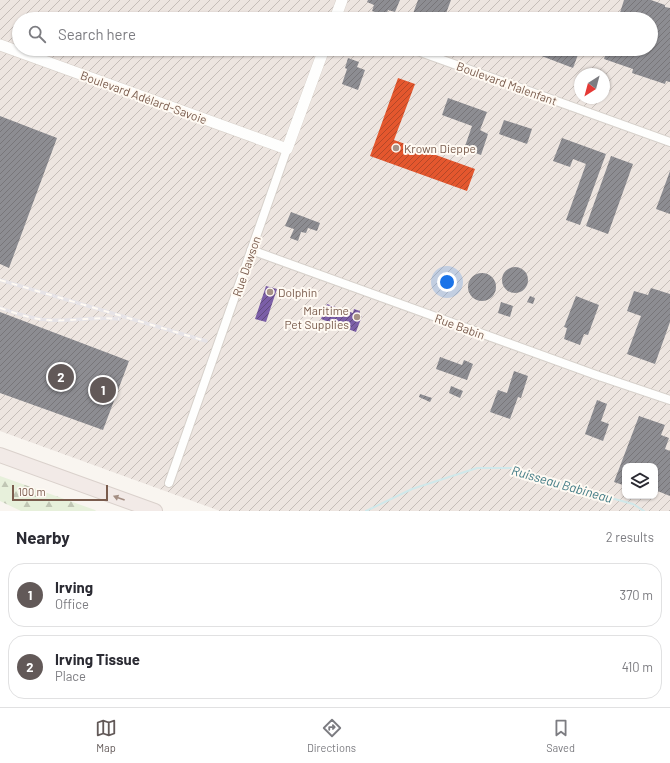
<!DOCTYPE html>
<html lang="en">
<head>
<meta charset="utf-8">
<style>
	body { margin:0; font-family:Barlow,sans-serif; background:#f7f7f7; color:#2b2b33 }
	.controls { position:absolute; right:12px; bottom:12px; display:grid; overflow:hidden; border-radius:8px; box-shadow:0 1px 3px #0004 }
	.controls button { width:36px; height:36px; display:grid; place-items:center; padding:0; border:0; border-bottom:1px solid #e1e1e2; background:#fff; color:#2b2b33; font:20px sans-serif }
	.compass { position:absolute; left:574px; top:68px; width:36px; height:36px; border-radius:50%; background:#fff; box-shadow:0 1px 3px #0004; rotate:216deg }
	.scale { position:absolute; left:12px; bottom:10px; width:96px; box-sizing:border-box; padding-left:4px; border:2px solid #7a5c4d; border-top:0; font-size:11px; line-height:14px; white-space:nowrap; color:#7a5c4d; -webkit-text-stroke:3px #fffaf3; paint-order:stroke }
	.you { position:absolute; left:447px; top:282px; width:14px; height:14px; margin:-10px; border:3px solid #fff; border-radius:50%; background:#1a73e8; box-shadow:0 0 0 6px #1a73e833 }
	.badge { display:grid; place-items:center; width:26px; height:26px; border-radius:50%; background:#625958; color:#fff; font-size:13px; font-weight:700 }
	.pin { position:absolute; translate:-50% -50%; border:2px solid #fff; box-shadow:0 1px 4px #0006 }
	.list { margin:0; padding:0; list-style:none }
	h2 { display:flex; justify-content:space-between; align-items:center; height:52px; margin:0; padding:0 16px; font-size:17px }
	h2 small { font-size:13px; font-weight:400; color:#7c7c81 }
	.list li { display:grid; grid-template-columns:26px 1fr auto; gap:12px; align-items:center; box-sizing:border-box; height:64px; margin:0 8px 8px; padding:0 8px; border:1px solid #e1e1e2; border-radius:16px }
	.list b { display:block; font-size:15px; white-space:nowrap }
	.list p { margin:0; font-size:13px; white-space:nowrap; color:#7c7c81 }
	.list em { font-size:13px; font-style:normal; color:#7c7c81 }
	.icon { flex:none; width:22px; height:22px; fill:none; stroke:currentColor; stroke-width:2; stroke-linecap:round; stroke-linejoin:round }
	.map { position:relative; flex:none; width:670px; height:511px; overflow:hidden }
	.search { position:absolute; background:#fff; box-shadow:0 1px 3px #0004; left:12px; right:12px; top:12px; height:44px; display:flex; align-items:center; gap:10px; box-sizing:border-box; padding:0 14px; border-radius:22px; color:#7c7c81; font-size:15px }
	.sheet { height:196px; background:#fff }
	nav { display:flex; justify-content:space-around; align-items:center; box-sizing:border-box; height:56px; border-top:1px solid #e1e1e2; background:#fff; font-size:11px; color:#7c7c81 }
	nav a { display:grid; justify-items:center; gap:2px }
	nav .on { color:#625958 }
	.map>svg:first-child { display:block }
	.industrial { fill:url(#industrial-furrows); fill-rule:evenodd }
	.forest { fill:url(#forest-firs) }
	.shops { fill:url(#shops-hatch) }
	.offices { fill:url(#offices-hatch) }
	.industry { fill:url(#industry-hatch) }
	.lines { fill:none; stroke-linecap:round; stroke-linejoin:round }
	.stream { stroke:#d0e8ea; stroke-width:2 }
	.street-casing { stroke:#d7d1cb; stroke-width:10 }
	.secondary-casing { stroke:#d9d2cb; stroke-width:12 }
	.highway-casing { stroke:#dad1cc; stroke-width:16 }
	.street { stroke:#fefefd; stroke-width:8 }
	.secondary { stroke:#fefefd; stroke-width:11 }
	.highway { stroke:#f2eae7; stroke-width:14 }
	.rail-casing { stroke:#e6e3e7; stroke-width:3.5 }
	.rail { stroke:#fffaf3; stroke-width:2; stroke-dasharray:6; stroke-linecap:butt }
	.oneway { fill:#a48e83 }
	.poi-dot { fill:#a69286; stroke:#fffaf3; stroke-width:1.5 }
	.labels { text-anchor:middle; dominant-baseline:central; stroke-width:4; stroke-linejoin:round; paint-order:stroke }
	.street-label { font-size:12px; fill:#7a5c4d; stroke:#fffaf3 }
	.poi-label { font-size:12px; fill:#7a5c4d; stroke:#fffaf3; text-anchor:start }
	.water-label { font-size:13px; font-style:italic; fill:#437c86; stroke:#fffaf3 }
</style>
</head>
<body>
<div class="map">
<svg width="670" height="511" viewBox="0 0 670 511">
	<defs>
		<pattern id="industrial-furrows" width="10" height="10" patternUnits="userSpaceOnUse"><rect width="10" height="10" fill="#ede5e0"/><path d="M-1 1l2-2M0 10L10 0M9 11l2-2" fill="none" stroke="#c5bdb8"/></pattern>
		<pattern id="forest-firs" width="22" height="20" patternUnits="userSpaceOnUse"><rect width="22" height="20" fill="#e7f0db"/><path d="M5 1l3.5 6h-7zM16 11l3.5 6h-7z" fill="#c0c6b4"/></pattern>
		<pattern id="shops-hatch" width="6" height="6" patternUnits="userSpaceOnUse"><rect width="6" height="6" fill="#e4572e"/><path d="M-1 1l2-2M0 6l6-6M5 7l2-2" fill="none" stroke="#b44828"/></pattern>
		<pattern id="offices-hatch" width="6" height="6" patternUnits="userSpaceOnUse"><rect width="6" height="6" fill="#7b5ea7"/><path d="M-1 1l2-2M0 6l6-6M5 7l2-2" fill="none" stroke="#614a7c"/></pattern>
		<pattern id="industry-hatch" width="6" height="6" patternUnits="userSpaceOnUse"><rect width="6" height="6" fill="#8d8d92"/><path d="M-1 1l2-2M0 6l6-6M5 7l2-2" fill="none" stroke="#787679"/></pattern>
	</defs>
	<rect width="100%" height="100%" fill="#f9f5f0"/>
	<path class="industrial" d="M 0,0 L 670,0 L 670,511 L 220,511 L 0,431 ZM 19,19 L 651,19 L 651,49 L 19,49 ZM 580,74 L 604,74 L 604,98 L 580,98 ZM 625,466 L 655,466 L 655,496 L 625,496 Z"/>
	<path class="forest" d="M 0,476 L 95,510 L 96,511 L 21,511 L 0,501 Z"/>
	<path class="shops" d="M 398,78 L 415,84 L 394,140 L 475,169 L 467,191 L 370,156 Z"/>
	<path class="offices" d="M 266,286 L 277,289 L 266,322 L 255,319 Z
		M 327,304 L 353,313 L 354,309 L 360,311 L 359,315 L 362,316 L 356,332 L 321,319 Z"/>
	<path class="industry" d="M 368,0 L 400,0 L 395,12 L 388,10 L 386,16 L 372,11 L 374,5 L 367,2 Z
		M 418,0 L 451,0 L 444,19 L 411,19 Z
		M 624,0 L 651,0 L 665,5 L 665,7 L 670,8 L 670,82 L 666,81 L 665,84 L 632,73 L 633,69 L 604,59 L 607,49 L 651,49 L 651,19 L 618,19 Z
		M 541,49 L 570,49 L 579,52 L 573,68 L 539,55 Z
		M 348,58 L 359,62 L 357,67 L 365,70 L 358,90 L 342,84 L 347,69 L 345,68 Z
		M 448,98 L 487,112 L 480,130 L 488,134 L 481,155 L 464,149 L 472,126 L 442,115 Z
		M 0,116 L 57,138 L 9,268 L 0,264 Z
		M 504,120 L 532,129 L 527,144 L 499,134 Z
		M 562,138 L 606,154 L 580,225 L 566,220 L 586,164 L 573,159 L 570,167 L 553,161 Z
		M 611,156 L 633,164 L 608,234 L 586,226 Z
		M 670,171 L 670,214 L 656,209 Z
		M 291,212 L 320,223 L 317,231 L 308,228 L 306,233 L 301,232 L 298,241 L 290,238 L 294,229 L 285,226 Z
		M502 280a13 13 0 1 1 26 0a13 13 0 1 1-26 0Z
		M468 287a14 14 0 1 1 28 0a14 14 0 1 1-28 0Z
		M 651,288 L 670,294 L 670,322 L 655,364 L 627,354 L 641,316 L 627,311 L 634,291 L 648,295 Z
		M 530,296 L 535,298 L 533,304 L 527,302 Z
		M 576,296 L 599,305 L 588,335 L 584,334 L 580,345 L 564,339 L 567,328 L 564,327 Z
		M 501,302 L 513,306 L 510,317 L 498,313 Z
		M 0,312 L 129,361 L 103,430 L 0,393 Z
		M 440,357 L 462,365 L 464,360 L 473,364 L 467,380 L 436,369 Z
		M 514,371 L 528,376 L 521,398 L 518,397 L 510,419 L 490,412 L 498,390 L 507,393 Z
		M 451,386 L 463,391 L 460,398 L 449,393 Z
		M 420,394 L 432,398 L 430,402 L 419,397 Z
		M 597,400 L 607,404 L 601,421 L 609,424 L 603,441 L 585,434 Z
		M 639,416 L 665,425 L 661,435 L 669,438 L 665,449 L 670,451 L 670,496 L 655,490 L 655,466 L 625,466 L 625,479 L 623,485 L 614,482 Z"/>
	<g class="lines">
		<path class="stream" d="M 366,511 L 412,489 L 477,468 L 512,468 L 541,479 L 633,504 L 644,511"/>
		<g class="street-casing">
			<path id="street" d="M 412,49 L 670,142
				M 251,250 L 596,375 L 670,400
				M 169,483 L 287,149"/>
		</g>
		<g class="secondary-casing">
			<path id="secondary" d="M 335,19 L 342,0
				M 0,45 L 287,149 L 324,49"/>
		</g>
		<g class="highway-casing">
			<path id="highway" d="M 0,455 L 155,511"/>
		</g>
		<use href="#street" class="street"/>
		<use href="#secondary" class="secondary"/>
		<use href="#highway" class="highway"/>
		<g class="rail-casing">
			<path id="rail" d="M 0,280 L 206,341
				M 0,308 C 15,313 31,319 48,320 C 71,322 95,316 119,319"/>
		</g>
		<use href="#rail" class="rail"/>
	</g>
	<defs><path id="oneway-solid" d="M-6-.8H1V-3.2L6.5 0L1 3.2V.8H-6Z"/></defs>
	<use class="oneway" href="#oneway-solid" transform="translate(119 498) rotate(-160)"/>
	<g class="poi-dot">
		<circle cx="396" cy="148" r="4"/>
		<circle cx="270" cy="292" r="4"/>
		<circle cx="357" cy="317" r="4"/>
	</g>
	<g class="labels">
		<g class="street-label">
			<text transform="translate(507 83) rotate(20)">Boulevard Malenfant</text>
			<text transform="translate(144 97) rotate(20)">Boulevard Adélard-Savoie</text>
			<text transform="translate(246 266) rotate(-71)">Rue Dawson</text>
			<text transform="translate(460 326) rotate(20)">Rue Babin</text>
		</g>
		<g class="poi-label">
			<text x="404" y="148">Krown Dieppe</text>
			<text x="278" y="292">Dolphin</text>
			<text x="349" y="310" text-anchor="end">Maritime<tspan x="349" dy="14">Pet Supplies</tspan></text>
		</g>
		<g class="water-label">
			<text transform="translate(562 484) rotate(16)">Ruisseau Babineau</text>
		</g>
	</g>
</svg>
<div class="controls">
<button><svg class="icon" aria-label="layers" viewBox="0 0 24 24"><path d="M12 4l9 5-9 5-9-5zM3 14l9 5 9-5"/></svg></button>
</div>
<svg class="compass" viewBox="-18 -18 36 36"><path d="M0-13l5 13h-10z" fill="#e53935"/><path d="M0 13l5-13h-10z" fill="#7c7c81"/></svg>
<div class="scale">100 m</div>
<div class="you"></div>
<div class="pin badge" style="left:103px;top:390px">1</div>
<div class="pin badge" style="left:61px;top:377px">2</div>
<div class="search"><svg class="icon" aria-label="search" viewBox="0 0 24 24"><circle cx="10" cy="10" r="6"/><path d="M15 15l6 6"/></svg>Search here</div>
</div>
<section class="sheet">
<h2>Nearby<small>2 results</small></h2>
<ul class="list">
<li><span class="badge">1</span><div><b>Irving</b><p>Office</p></div><em>370 m</em></li>
<li><span class="badge">2</span><div><b>Irving Tissue</b><p>Place</p></div><em>410 m</em></li>
</ul>
</section>
<nav>
<a class="on"><svg class="icon" aria-label="map" viewBox="0 0 24 24"><path d="M3 6l6-2 6 2 6-2v14l-6 2-6-2-6 2zM9 4v14M15 6v14"/></svg>Map</a>
<a><svg class="icon" aria-label="directions" viewBox="0 0 24 24"><path d="M12 3l9 9-9 9-9-9zM9 14v-3h6M13 9l2 2-2 2"/></svg>Directions</a>
<a><svg class="icon" aria-label="saved" viewBox="0 0 24 24"><path d="M7 4h10v16l-5-4-5 4z"/></svg>Saved</a>
</nav>
</body>
</html>
